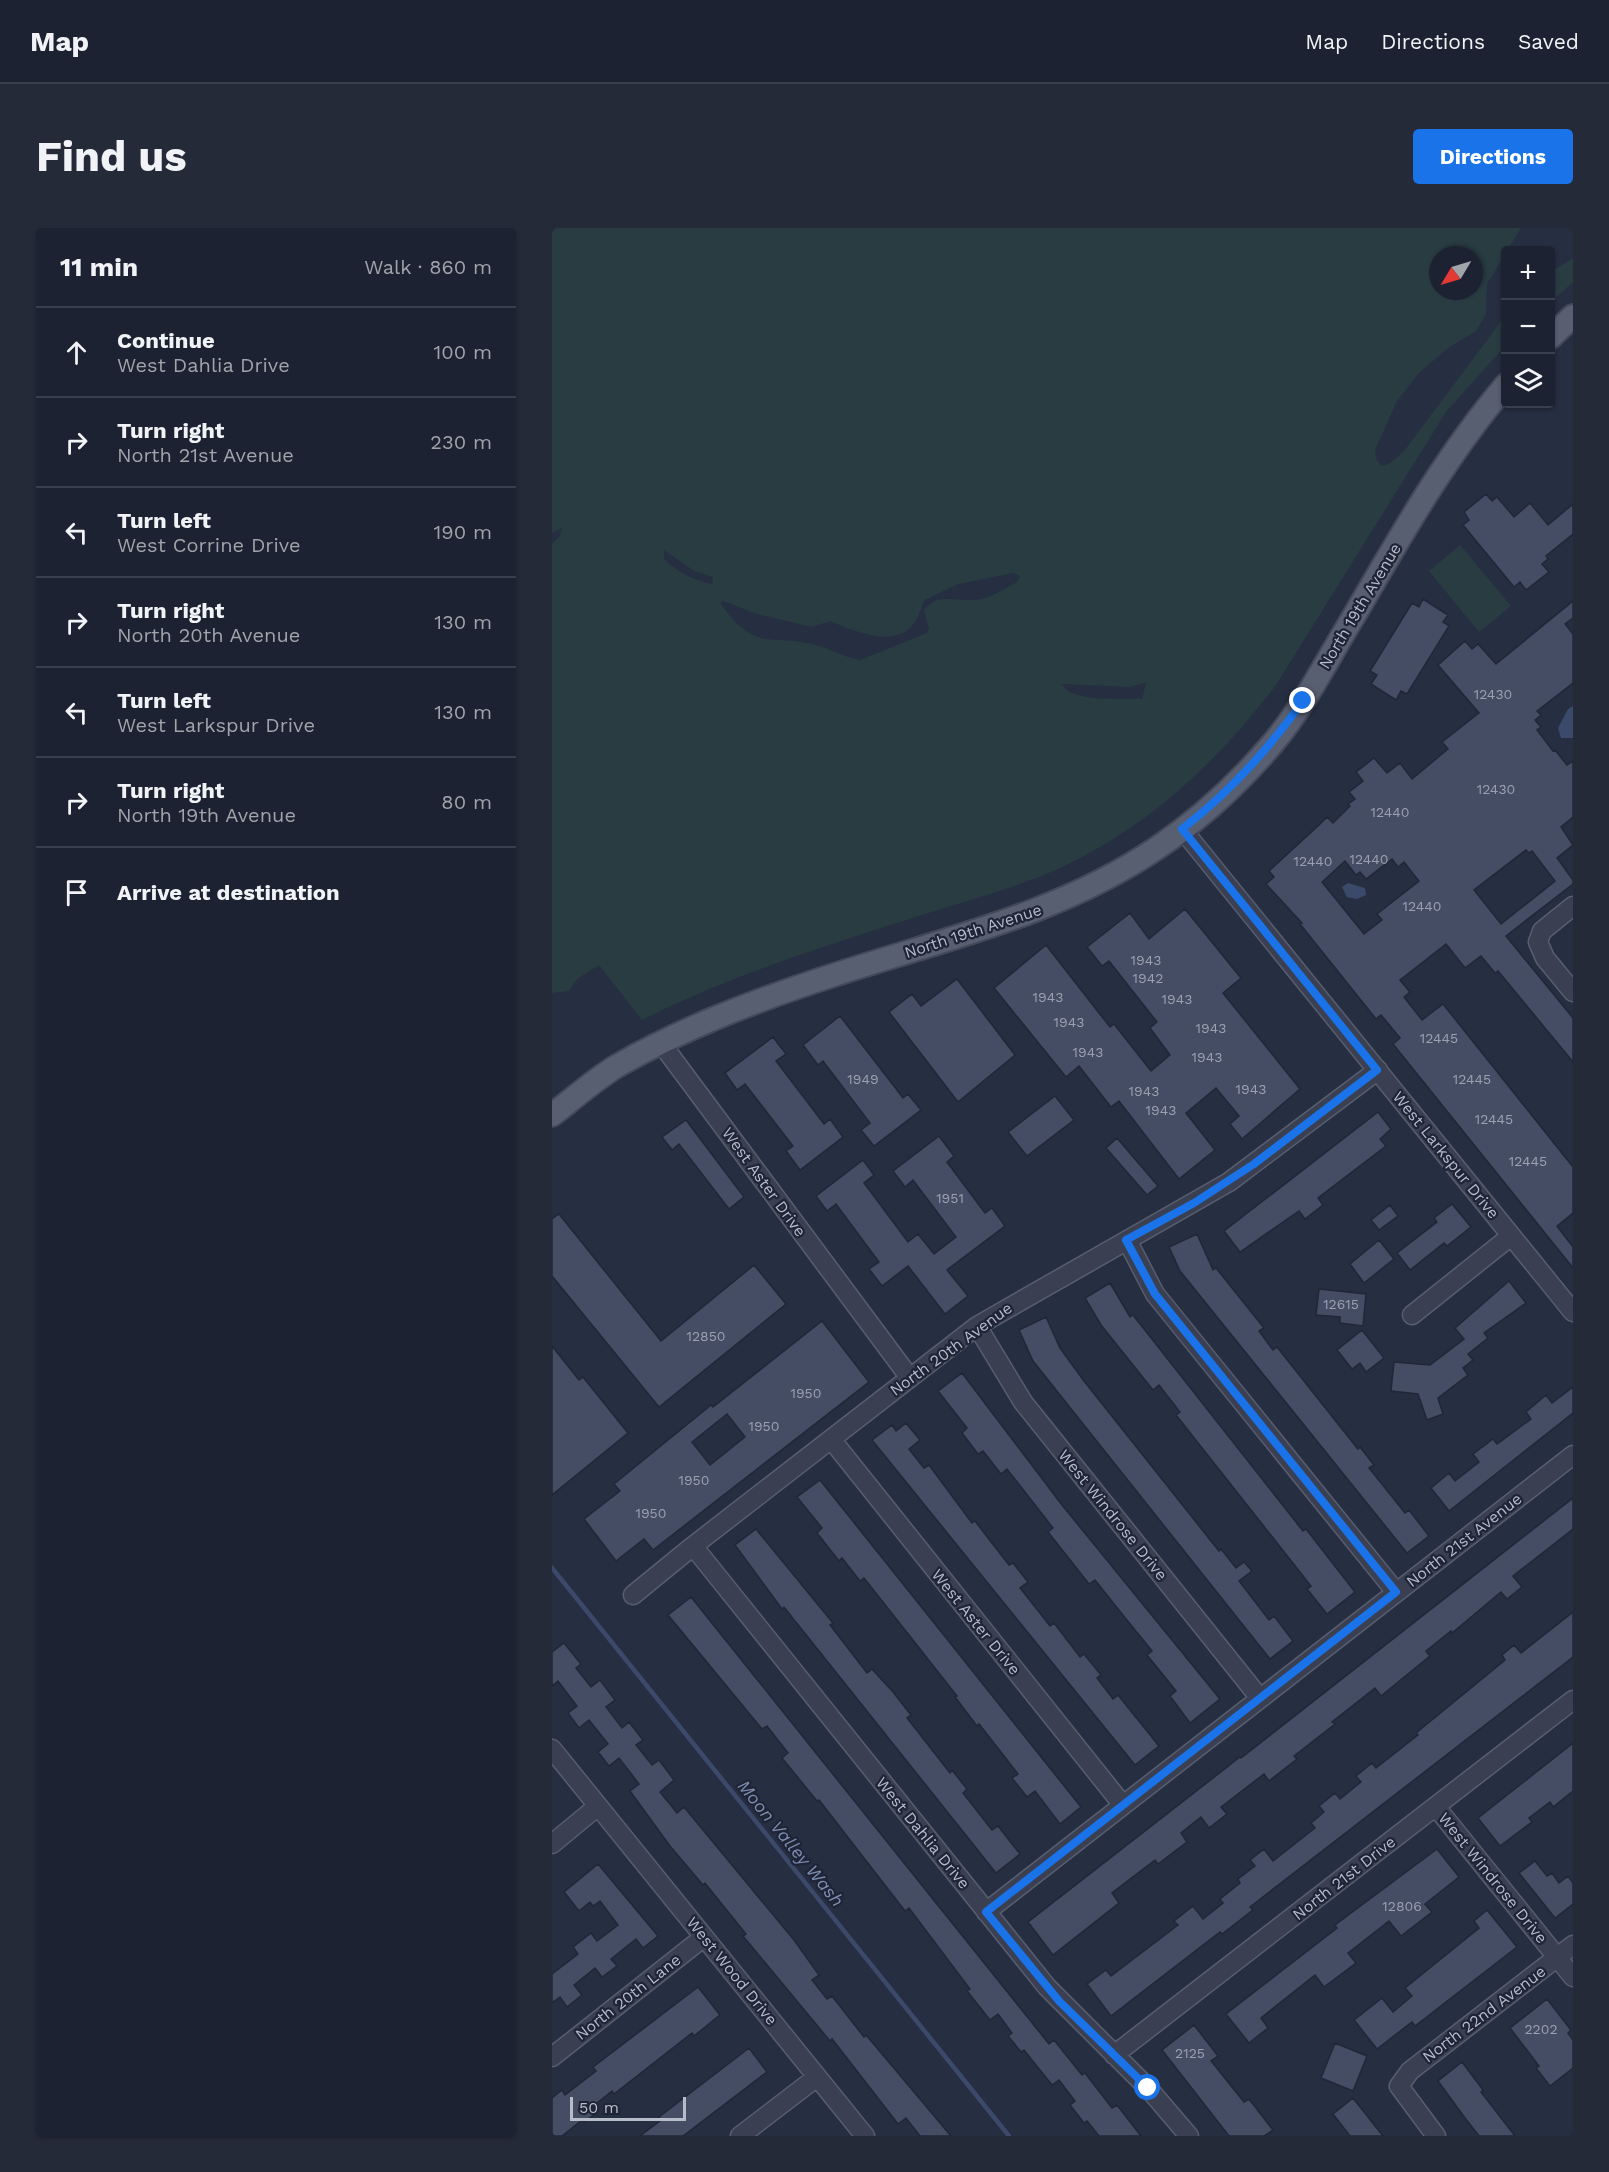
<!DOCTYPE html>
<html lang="en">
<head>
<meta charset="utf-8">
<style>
	body { margin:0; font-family:"Work Sans",sans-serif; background:#252a39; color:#f1f3f6 }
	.controls { position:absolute; right:18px; top:18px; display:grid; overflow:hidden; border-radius:6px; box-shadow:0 2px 4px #0004 }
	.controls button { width:54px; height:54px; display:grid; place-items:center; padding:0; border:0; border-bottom:2px solid #3a3f4d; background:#1c2231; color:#f1f3f6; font:30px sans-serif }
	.compass { position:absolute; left:877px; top:18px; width:54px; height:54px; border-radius:50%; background:#1c2231; box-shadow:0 2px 4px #0004; rotate:232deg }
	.scale { position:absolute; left:18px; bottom:15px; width:116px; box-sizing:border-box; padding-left:6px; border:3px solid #b7bccb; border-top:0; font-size:16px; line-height:21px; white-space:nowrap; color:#b7bccb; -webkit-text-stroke:4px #1f2536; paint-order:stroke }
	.stop { position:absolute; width:18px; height:18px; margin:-14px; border:4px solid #1a73e8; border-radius:50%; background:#fff }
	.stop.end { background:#1a73e8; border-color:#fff; box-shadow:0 2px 6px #0008 }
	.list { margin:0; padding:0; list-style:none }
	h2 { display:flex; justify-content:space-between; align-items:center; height:78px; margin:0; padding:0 24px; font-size:26px }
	h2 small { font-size:20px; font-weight:400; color:#a0a4ab }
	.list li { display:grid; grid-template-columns:39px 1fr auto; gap:18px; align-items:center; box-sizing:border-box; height:90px; padding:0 24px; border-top:2px solid #3a3f4d }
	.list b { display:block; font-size:22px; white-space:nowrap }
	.list p { margin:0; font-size:20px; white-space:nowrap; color:#a0a4ab }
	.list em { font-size:20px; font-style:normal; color:#a0a4ab }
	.icon { flex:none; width:33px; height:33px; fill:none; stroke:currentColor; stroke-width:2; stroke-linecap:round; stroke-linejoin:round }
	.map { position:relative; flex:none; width:1021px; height:1908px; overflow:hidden; border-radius:6px }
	header { display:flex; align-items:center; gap:36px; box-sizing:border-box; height:84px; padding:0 30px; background:#1c2231; border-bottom:2px solid #3a3f4d }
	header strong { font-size:28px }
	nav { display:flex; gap:33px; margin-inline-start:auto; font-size:21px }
	.intro { display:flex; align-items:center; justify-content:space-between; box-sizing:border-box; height:144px; padding:0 36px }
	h1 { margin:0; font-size:42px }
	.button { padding:15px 27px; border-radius:6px; background:#1a73e8; color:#fff; font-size:21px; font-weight:700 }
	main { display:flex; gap:36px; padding:0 36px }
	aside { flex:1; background:#1c2231; border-radius:6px; box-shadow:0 2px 4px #0004 }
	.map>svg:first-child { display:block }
	.green { fill:#283c42; fill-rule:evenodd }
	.water { fill:#3b496a }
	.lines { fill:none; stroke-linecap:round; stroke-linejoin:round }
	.stream { stroke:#3b496a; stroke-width:4.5 }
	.building { fill:#444d63; stroke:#212738; stroke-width:1.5; fill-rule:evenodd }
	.minor-casing { stroke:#585e6e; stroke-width:21 }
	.major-casing { stroke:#44495a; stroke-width:26 }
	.minor { stroke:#3a4051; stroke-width:18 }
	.major { stroke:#585f71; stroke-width:22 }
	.route { stroke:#1a73e8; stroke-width:8 }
	.labels { text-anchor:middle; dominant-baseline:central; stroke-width:4.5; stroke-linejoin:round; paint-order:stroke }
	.number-label { font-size:14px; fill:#9aa0b1 }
	.street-label { font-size:16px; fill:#b7bccb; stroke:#1f2536 }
	.water-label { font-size:18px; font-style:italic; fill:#7d8eb2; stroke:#1f2536 }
</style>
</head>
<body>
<header>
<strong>Map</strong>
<nav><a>Map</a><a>Directions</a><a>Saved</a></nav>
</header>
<div class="intro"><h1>Find us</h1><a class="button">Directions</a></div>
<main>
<aside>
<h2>11 min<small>Walk · 860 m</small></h2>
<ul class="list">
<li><svg class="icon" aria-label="ahead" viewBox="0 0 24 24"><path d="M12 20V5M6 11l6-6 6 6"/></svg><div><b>Continue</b><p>West Dahlia Drive</p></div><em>100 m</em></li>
<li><svg class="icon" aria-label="right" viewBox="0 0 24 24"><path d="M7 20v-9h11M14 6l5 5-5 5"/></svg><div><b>Turn right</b><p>North 21st Avenue</p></div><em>230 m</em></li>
<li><svg class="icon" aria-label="left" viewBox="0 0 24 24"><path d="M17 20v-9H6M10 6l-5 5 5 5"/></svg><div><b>Turn left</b><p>West Corrine Drive</p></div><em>190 m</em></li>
<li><svg class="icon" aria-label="right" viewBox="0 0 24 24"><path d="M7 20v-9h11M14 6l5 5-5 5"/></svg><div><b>Turn right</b><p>North 20th Avenue</p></div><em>130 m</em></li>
<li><svg class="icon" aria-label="left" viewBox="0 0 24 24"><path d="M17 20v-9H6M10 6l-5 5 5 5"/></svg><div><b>Turn left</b><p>West Larkspur Drive</p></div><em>130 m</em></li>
<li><svg class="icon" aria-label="right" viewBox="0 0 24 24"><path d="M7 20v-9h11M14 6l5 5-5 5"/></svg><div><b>Turn right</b><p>North 19th Avenue</p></div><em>80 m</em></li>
<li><svg class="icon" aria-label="arrive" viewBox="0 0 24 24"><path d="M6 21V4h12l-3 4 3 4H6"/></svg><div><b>Arrive at destination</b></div></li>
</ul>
</aside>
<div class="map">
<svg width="1021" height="1908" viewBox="0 0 1021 1908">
	<rect width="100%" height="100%" fill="#262e41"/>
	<path class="green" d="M 0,0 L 969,0 L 935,56 L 934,86 L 924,103 L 896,120 L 868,144 L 845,173 L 823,222 L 824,231 L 830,238 L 838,235 L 852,223 L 953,88 L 953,118 L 894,184 L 724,457 C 666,534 596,599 508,640 C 464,660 416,672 370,687 C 273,718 182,746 90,792 L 47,737 L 25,751 L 17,763 L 0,765 L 0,316 L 8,308 L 10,300 L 0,305 ZM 886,27 L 922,27 L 922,63 L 886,63 ZM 112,322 L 142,343 L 161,349 L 160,356 C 143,353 124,343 112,331 ZM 462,345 L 468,348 L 465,354 C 453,361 435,372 421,372 C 402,373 385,365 372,382 L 377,401 L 375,405 L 308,432 C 292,429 279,421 264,417 C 213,405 205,425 168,375 L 171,373 L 205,386 L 260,399 L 278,393 C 302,403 344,422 363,394 C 367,388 369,379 373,372 L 406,356 ZM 594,455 L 590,471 C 571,470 519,475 510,456 L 577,459 Z
		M 1021,30 L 1021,54 L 999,74 L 999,44 Z
		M 908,317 L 959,378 L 927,404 L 877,343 Z"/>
	<path class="water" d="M 1021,478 L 1021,510 L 1009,510 L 1006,500 L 1016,481 Z
		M 796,655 L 813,660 L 814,667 L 805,671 L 795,669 L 790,659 Z"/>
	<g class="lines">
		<path class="stream" d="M 0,1340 L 457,1908"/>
	</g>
	<path class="building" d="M 934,266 L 940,273 L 945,269 L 962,289 L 978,275 L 996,297 L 1021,276 L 1021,306 L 994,328 L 996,331 L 990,336 L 997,344 L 974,362 L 968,354 L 962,359 L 911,297 L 917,292 L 912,284 Z
		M 871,371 L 896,387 L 891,394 L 897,398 L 855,466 L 849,463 L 844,472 L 819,456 L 825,447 L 818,443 L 860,375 L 867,379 Z
		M 1021,373 L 1021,390 L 1013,396 L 1021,406 L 1021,455 L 985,483 L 989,487 L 983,492 L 989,499 L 985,502 L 1001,523 L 1003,522 L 1015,537 L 1021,533 L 1021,589 L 1009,599 L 1021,617 L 1005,630 L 1021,652 L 1021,656 L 954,708 L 1021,790 L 1021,834 L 946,743 L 943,745 L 929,728 L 913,740 L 894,716 L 848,752 L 858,764 L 852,769 L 870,792 L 891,776 L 1021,939 L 1021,985 L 1005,998 L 1021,1019 L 1021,1040 L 841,816 L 848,810 L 829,787 L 824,791 L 748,696 L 750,695 L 714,656 L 722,649 L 717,643 L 767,597 L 775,589 L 781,595 L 798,578 L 796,576 L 803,571 L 797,564 L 811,553 L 804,544 L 822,530 L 835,545 L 848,535 L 860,551 L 896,521 L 890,514 L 927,485 L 886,437 L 913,413 L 920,421 L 926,416 L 944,436 ZM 974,622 L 977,625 L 980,623 L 1003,653 L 949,696 L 922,662 ZM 840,631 L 846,639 L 852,634 L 867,653 L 825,686 L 830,692 L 812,706 L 770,654 L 793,633 L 804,647 L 808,644 L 814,651 Z
		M 633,681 L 689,750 L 671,765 L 748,861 L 690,911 L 678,896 L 687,888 L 664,860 L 634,885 L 663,922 L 627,951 L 567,873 L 559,879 L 527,838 L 514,849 L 442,760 L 494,717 L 558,799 L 562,796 L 599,843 L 618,827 L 598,800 L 605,794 L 557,733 L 550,738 L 535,719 L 578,685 L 597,711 Z
		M 405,751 L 463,827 L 406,874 L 337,784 L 360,766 L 369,778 Z
		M 288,788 L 351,870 L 356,866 L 369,882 L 322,918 L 309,902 L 318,895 L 271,833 L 266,837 L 251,817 Z
		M 221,809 L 234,826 L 224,833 L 272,896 L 278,891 L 291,909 L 248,942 L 234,923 L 241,918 L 193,856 L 185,862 L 173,845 Z
		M 503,868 L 522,892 L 475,928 L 456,904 Z
		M 826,884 L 839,901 L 828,911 L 834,918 L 766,970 L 771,977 L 753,991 L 747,983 L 688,1024 L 672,1003 Z
		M 134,892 L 192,969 L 177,981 L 127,916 L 120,922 L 110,909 Z
		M 387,908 L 402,928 L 395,934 L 433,985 L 440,980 L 453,998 L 395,1042 L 416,1068 L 393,1086 L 356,1038 L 330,1058 L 317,1041 L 327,1034 L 284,976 L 275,983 L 264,968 L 311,932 L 322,947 L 312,955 L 356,1014 L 366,1006 L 382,1026 L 404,1009 L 361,952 L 353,959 L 341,943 Z
		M 565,910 L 606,958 L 595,967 L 554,920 Z
		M 900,976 L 919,999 L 895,1018 L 892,1015 L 858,1042 L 845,1025 L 885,994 L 882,990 Z
		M 838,977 L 846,988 L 827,1002 L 819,992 Z
		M 7,986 L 109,1113 L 202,1037 L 234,1076 L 107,1179 L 0,1048 L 0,991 Z
		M 645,1006 L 661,1042 L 664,1040 L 712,1100 L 707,1103 L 721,1122 L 725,1119 L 806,1221 L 808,1219 L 822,1237 L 817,1240 L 853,1285 L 857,1282 L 877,1308 L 855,1325 L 628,1043 L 617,1019 Z
		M 827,1012 L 842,1031 L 812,1055 L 798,1036 Z
		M 957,1053 L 974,1075 L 932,1105 L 936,1110 L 916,1126 L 921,1132 L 911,1140 L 916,1147 L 886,1170 L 891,1186 L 875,1192 L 866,1166 L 839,1163 L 842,1134 L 878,1137 L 912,1111 L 903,1100 Z
		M 558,1055 L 578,1089 L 581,1087 L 751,1303 L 754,1301 L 803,1364 L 775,1386 L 755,1361 L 759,1358 L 624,1187 L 628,1184 L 607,1157 L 601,1162 L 549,1097 L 533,1070 Z
		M 767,1061 L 814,1066 L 811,1098 L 788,1095 L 788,1089 L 764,1087 Z
		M 494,1089 L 508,1120 L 532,1153 L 667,1323 L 669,1321 L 684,1340 L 692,1334 L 700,1343 L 687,1353 L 717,1392 L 722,1388 L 741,1413 L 718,1431 L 481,1133 L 467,1102 Z
		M 270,1093 L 317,1154 L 101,1322 L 92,1311 L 64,1333 L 32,1291 L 68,1263 L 62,1256 L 159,1177 L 161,1179 ZM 175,1186 L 193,1209 L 158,1237 L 140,1214 Z
		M 810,1102 L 832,1130 L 814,1144 L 808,1135 L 800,1141 L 785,1122 Z
		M 0,1118 L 27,1152 L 31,1149 L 76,1205 L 0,1267 Z
		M 410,1145 L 510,1277 L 668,1471 L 638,1495 L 618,1468 L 624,1463 L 595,1427 L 600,1423 L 570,1386 L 543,1352 L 537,1356 L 496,1304 L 501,1300 L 455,1241 L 449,1246 L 431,1223 L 426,1226 L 410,1205 L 415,1200 L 386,1163 Z
		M 1021,1159 L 1021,1185 L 897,1283 L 879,1260 L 897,1245 L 903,1253 L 927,1234 L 921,1226 L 941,1211 L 945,1216 L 979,1191 L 974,1184 L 994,1167 L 1000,1175 Z
		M 354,1195 L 368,1212 L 357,1221 L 372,1240 L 377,1237 L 420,1295 L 423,1293 L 457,1337 L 461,1335 L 476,1354 L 468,1360 L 498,1398 L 502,1395 L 528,1429 L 532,1426 L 549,1447 L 545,1450 L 561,1471 L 566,1467 L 607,1518 L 583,1537 L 320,1212 L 340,1197 L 344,1203 Z
		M 268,1252 L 529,1579 L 508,1596 L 483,1563 L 475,1569 L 460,1550 L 466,1546 L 427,1496 L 425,1498 L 403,1469 L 405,1468 L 312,1350 L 308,1353 L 290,1330 L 287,1333 L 265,1305 L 270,1300 L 245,1269 Z
		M 1021,1270 L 1021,1301 L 961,1348 L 970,1359 L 955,1371 L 949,1364 L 900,1405 L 899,1403 L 874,1423 L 878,1428 L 829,1468 L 823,1460 L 780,1494 L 783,1496 L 742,1528 L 745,1531 L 717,1553 L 712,1546 L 669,1579 L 675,1586 L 657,1600 L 649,1589 L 629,1605 L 635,1614 L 606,1636 L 603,1632 L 560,1665 L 567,1675 L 501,1727 L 476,1694 L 688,1529 L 689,1530 Z
		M 204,1301 L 281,1395 L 278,1397 L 315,1445 L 320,1441 L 341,1464 L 359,1487 L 355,1490 L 398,1545 L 400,1542 L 415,1561 L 411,1565 L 440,1602 L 446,1598 L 468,1626 L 444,1645 L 232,1379 L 230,1381 L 183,1317 Z
		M 139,1369 L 497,1816 L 502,1812 L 530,1847 L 533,1845 L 560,1880 L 565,1877 L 589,1908 L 547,1908 L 535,1893 L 532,1895 L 518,1877 L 523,1873 L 507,1852 L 500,1857 L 472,1822 L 469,1824 L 456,1808 L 460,1805 L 446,1786 L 438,1792 L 415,1763 L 418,1761 L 357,1680 L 353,1683 L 267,1572 L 265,1573 L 230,1530 L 236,1525 L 215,1498 L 210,1501 L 116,1387 Z
		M 1021,1384 L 1021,1429 L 698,1679 L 701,1682 L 670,1706 L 668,1704 L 559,1788 L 535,1756 L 554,1742 L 559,1748 L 626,1697 L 622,1693 L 641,1678 L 651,1691 L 671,1675 L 668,1671 L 688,1655 L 686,1651 L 703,1638 L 698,1632 L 712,1621 L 721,1633 L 763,1600 L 759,1595 L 772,1584 L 767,1578 L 783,1565 L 788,1571 L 809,1554 L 804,1548 L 820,1535 L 824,1540 L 866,1507 L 864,1505 L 953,1432 L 950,1427 L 962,1417 L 969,1425 Z
		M 12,1415 L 29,1436 L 24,1440 L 39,1459 L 48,1452 L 63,1472 L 54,1479 L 70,1500 L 77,1494 L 91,1512 L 84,1517 L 100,1537 L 107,1532 L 122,1552 L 108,1564 L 125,1585 L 132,1579 L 242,1712 L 267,1747 L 260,1752 L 275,1771 L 280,1768 L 312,1809 L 314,1807 L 399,1908 L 368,1908 L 354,1890 L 346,1896 L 280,1811 L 278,1813 L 191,1708 L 194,1706 L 153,1655 L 151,1657 L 118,1618 L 78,1563 L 87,1556 L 67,1530 L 57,1538 L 46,1524 L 56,1516 L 37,1492 L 27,1500 L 16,1485 L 25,1478 L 6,1453 L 0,1458 L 0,1424 Z
		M 1021,1515 L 1021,1563 L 1001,1579 L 998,1574 L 977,1590 L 980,1594 L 948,1618 L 926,1590 Z
		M 885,1621 L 907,1649 L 873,1676 L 880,1684 L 849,1708 L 837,1693 L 796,1725 L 804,1735 L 772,1759 L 763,1747 L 709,1790 L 716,1800 L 697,1815 L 674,1786 L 785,1700 L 783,1697 Z
		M 983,1633 L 995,1648 L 1000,1645 L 1007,1655 L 1016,1648 L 1021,1655 L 1021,1676 L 1003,1690 L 967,1645 Z
		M 46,1636 L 106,1708 L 91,1720 L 84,1711 L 59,1731 L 65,1738 L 50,1749 L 43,1740 L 22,1757 L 30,1767 L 15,1779 L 8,1769 L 0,1775 L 0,1746 L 26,1726 L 21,1719 L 39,1705 L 45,1713 L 66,1697 L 48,1673 L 41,1678 L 38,1674 L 27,1683 L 12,1664 Z
		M 935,1682 L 965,1719 L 863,1798 L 860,1794 L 825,1821 L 802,1792 L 830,1770 L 841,1784 L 860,1768 L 853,1760 L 927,1700 L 922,1693 Z
		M 146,1759 L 168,1787 L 142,1808 L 140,1805 L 62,1866 L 60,1863 L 39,1880 L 43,1886 L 32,1894 L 30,1892 L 10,1908 L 0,1908 L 0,1870 L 10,1862 L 13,1867 L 44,1843 L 41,1839 Z
		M 995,1771 L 1019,1802 L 1016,1805 L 1021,1812 L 1021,1840 L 998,1858 L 984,1840 L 987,1838 L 958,1800 Z
		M 642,1797 L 666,1828 L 659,1833 L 692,1874 L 697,1871 L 721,1902 L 712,1908 L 677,1908 L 610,1822 Z
		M 783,1815 L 815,1828 L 801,1863 L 769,1850 Z
		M 197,1820 L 215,1844 L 131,1908 L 88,1908 L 109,1892 L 107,1889 Z
		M 910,1834 L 931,1862 L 929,1864 L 963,1908 L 927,1908 L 913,1890 L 886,1853 Z
		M 801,1870 L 831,1908 L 798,1908 L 781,1886 Z"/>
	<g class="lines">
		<g class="minor-casing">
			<path id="minor" d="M 630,601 L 1021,1084
				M 1021,678 L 990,703 L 986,714 L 993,730 L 1021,764
				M 109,815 L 358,1150
				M 575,1012 L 603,1066 L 844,1364
				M 860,1087 L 959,1008
				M 425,1098 L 471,1174 L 707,1469
				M 279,1211 L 570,1576
				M 141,1318 L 495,1759 L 596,1860 L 637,1908
				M 81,1367 L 141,1318 L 425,1098 L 677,954 L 826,842
				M 0,1521 L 313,1908
				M 884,1579 L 1021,1749
				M 0,1616 L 46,1578
				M 434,1684 L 1021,1227
				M 562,1827 L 1021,1472
				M 0,1829 L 152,1709
				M 188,1908 L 265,1849
				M 884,1908 L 847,1858 L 858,1843 L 1021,1717"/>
		</g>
		<g class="major-casing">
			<path id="major" d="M 999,109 L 1021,88
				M 0,887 C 21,871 42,852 65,838 C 133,799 205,772 279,748 C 391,711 506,687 605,620 C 648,591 687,555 721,515 C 753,477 776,430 802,388 C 848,309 894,227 954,157"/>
		</g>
		<use href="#minor" class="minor"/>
		<use href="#major" class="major"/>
	</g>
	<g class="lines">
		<path class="route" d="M 596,1860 L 507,1773 L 434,1684 L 844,1364 L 603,1066 L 574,1012 L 642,975 L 702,936 L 825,842 L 630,601 C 678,564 716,522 751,473"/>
	</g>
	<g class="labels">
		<g class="number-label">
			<text x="941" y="466">12430</text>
			<text x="944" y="561">12430</text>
			<text x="838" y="584">12440</text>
			<text x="817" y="631">12440</text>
			<text x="761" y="633">12440</text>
			<text x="870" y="678">12440</text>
			<text x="594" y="732">1943</text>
			<text x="596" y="750">1942</text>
			<text x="496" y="769">1943</text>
			<text x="625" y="771">1943</text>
			<text x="517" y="794">1943</text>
			<text x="659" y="800">1943</text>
			<text x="887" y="810">12445</text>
			<text x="536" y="824">1943</text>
			<text x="655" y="829">1943</text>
			<text x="311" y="851">1949</text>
			<text x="920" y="851">12445</text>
			<text x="699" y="861">1943</text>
			<text x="592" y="863">1943</text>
			<text x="609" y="882">1943</text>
			<text x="942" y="891">12445</text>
			<text x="976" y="933">12445</text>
			<text x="398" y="970">1951</text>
			<text x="789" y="1076">12615</text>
			<text x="154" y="1108">12850</text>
			<text x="254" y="1165">1950</text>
			<text x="212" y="1198">1950</text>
			<text x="142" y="1252">1950</text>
			<text x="99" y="1285">1950</text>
			<text x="850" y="1678">12806</text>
			<text x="989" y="1801">2202</text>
			<text x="638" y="1825">2125</text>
		</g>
		<g class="street-label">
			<text transform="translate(808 378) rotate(-59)">North 19th Avenue</text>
			<text transform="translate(421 703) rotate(-18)">North 19th Avenue</text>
			<text transform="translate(894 927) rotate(51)">West Larkspur Drive</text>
			<text transform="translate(212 954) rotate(54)">West Aster Drive</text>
			<text transform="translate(399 1121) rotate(-36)">North 20th Avenue</text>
			<text transform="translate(561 1287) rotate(51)">West Windrose Drive</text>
			<text transform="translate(912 1312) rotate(-38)">North 21st Avenue</text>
			<text transform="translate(424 1394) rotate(51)">West Aster Drive</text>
			<text transform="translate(371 1605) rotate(51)">West Dahlia Drive</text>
			<text transform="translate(792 1650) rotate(-38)">North 21st Drive</text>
			<text transform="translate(941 1650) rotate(51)">West Windrose Drive</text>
			<text transform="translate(180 1743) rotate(51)">West Wood Drive</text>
			<text transform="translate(76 1769) rotate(-38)">North 20th Lane</text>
			<text transform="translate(932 1786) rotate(-37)">North 22nd Avenue</text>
		</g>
		<g class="water-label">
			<text transform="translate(239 1615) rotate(51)">Moon Valley Wash</text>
		</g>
	</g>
</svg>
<div class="controls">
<button>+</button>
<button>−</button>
<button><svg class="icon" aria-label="layers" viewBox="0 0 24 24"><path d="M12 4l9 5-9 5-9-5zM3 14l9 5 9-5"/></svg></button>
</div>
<svg class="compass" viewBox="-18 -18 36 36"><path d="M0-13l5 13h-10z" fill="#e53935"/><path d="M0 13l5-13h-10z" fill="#a0a4ab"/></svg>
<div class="scale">50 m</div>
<div class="stop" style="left:596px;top:1860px"></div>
<div class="stop end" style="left:751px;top:473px"></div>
</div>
</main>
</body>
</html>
